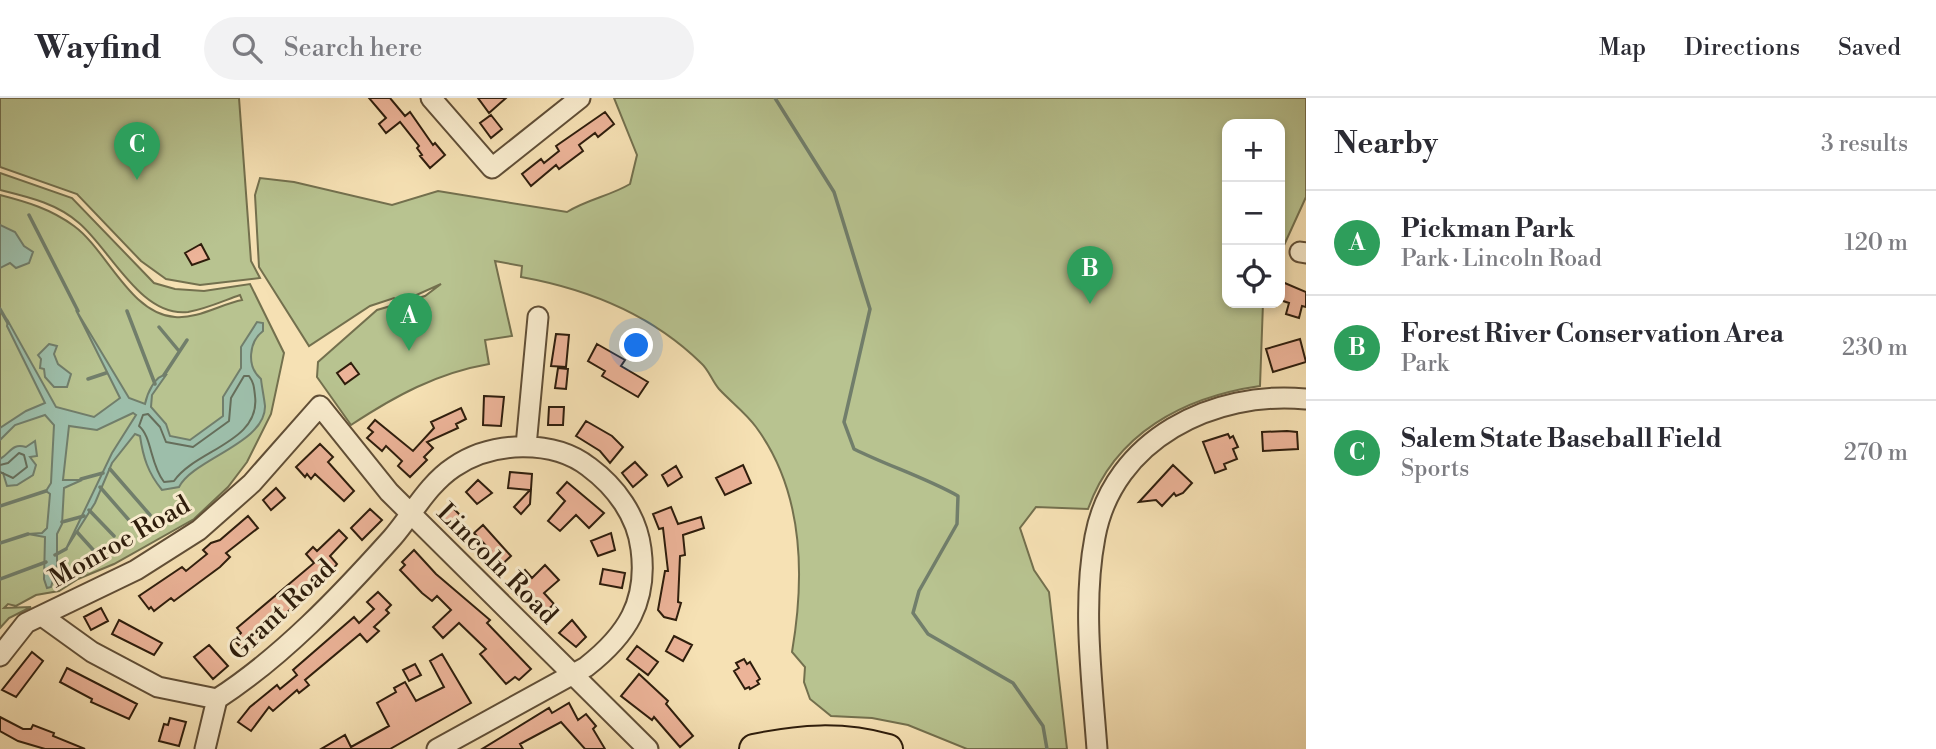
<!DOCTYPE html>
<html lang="en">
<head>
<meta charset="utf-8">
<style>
	body { margin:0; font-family:"Libre Bodoni",serif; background:#f2f2f3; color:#2b2b33 }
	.controls { position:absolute; right:21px; top:21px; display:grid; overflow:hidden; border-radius:14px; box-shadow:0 4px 10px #0003 }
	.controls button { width:63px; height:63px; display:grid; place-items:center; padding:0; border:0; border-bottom:2px solid #e1e1e2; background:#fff; color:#2b2b33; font:35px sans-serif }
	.you { position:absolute; left:637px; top:248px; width:24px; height:24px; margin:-18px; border:5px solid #fff; border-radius:50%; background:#1a73e8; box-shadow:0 0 0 10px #1a73e833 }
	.badge { display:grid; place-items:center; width:46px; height:46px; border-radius:50%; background:#8f2418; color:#fff; font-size:23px; font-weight:700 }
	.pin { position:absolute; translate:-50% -58px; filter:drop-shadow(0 2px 4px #0008) }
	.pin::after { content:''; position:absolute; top:37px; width:24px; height:21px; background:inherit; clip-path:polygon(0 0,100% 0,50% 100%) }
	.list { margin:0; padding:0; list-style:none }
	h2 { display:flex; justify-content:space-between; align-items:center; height:91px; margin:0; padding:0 28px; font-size:30px }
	h2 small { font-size:23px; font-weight:400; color:#7c7c81 }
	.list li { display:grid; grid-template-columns:46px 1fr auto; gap:21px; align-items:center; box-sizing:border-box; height:105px; padding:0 28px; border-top:2px solid #e1e1e2 }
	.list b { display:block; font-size:26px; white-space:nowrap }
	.list p { margin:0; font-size:23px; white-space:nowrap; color:#7c7c81 }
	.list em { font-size:23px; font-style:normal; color:#7c7c81 }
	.icon { flex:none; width:38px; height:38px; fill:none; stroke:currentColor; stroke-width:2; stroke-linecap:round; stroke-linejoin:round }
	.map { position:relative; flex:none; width:1306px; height:651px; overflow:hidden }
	header { display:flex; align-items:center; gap:42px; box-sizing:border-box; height:98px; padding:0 35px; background:#fff; border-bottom:2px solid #e1e1e2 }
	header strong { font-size:33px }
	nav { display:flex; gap:38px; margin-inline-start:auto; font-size:24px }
	.search { width:490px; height:63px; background:#f2f2f3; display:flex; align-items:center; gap:18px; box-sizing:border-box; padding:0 24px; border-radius:38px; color:#7c7c81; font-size:26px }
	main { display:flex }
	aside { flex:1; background:#fff }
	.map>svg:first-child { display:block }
	.green { fill:#b8c390; stroke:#73704e; stroke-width:2 }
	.water { fill:#9dbeaa; stroke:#717e6b; stroke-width:2 }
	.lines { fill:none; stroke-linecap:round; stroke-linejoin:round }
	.shore { stroke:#666e5b; stroke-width:2 }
	.stream { stroke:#717e6b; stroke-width:3.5 }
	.building { fill:#ecb398; stroke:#2e1d0c; stroke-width:2 }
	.minor-casing { stroke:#604e36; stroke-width:23 }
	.highway-casing { stroke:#2e1d0c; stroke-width:32 }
	.minor { stroke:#f9ecce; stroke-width:19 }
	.highway { stroke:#f6e1b4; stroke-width:28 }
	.labels { text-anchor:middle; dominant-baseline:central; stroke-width:6; stroke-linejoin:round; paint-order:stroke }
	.street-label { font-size:26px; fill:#2e1d0c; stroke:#f9ecce }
</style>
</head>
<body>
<header>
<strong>Wayfind</strong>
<div class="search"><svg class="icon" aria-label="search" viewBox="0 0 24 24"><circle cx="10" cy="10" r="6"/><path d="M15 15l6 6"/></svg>Search here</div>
<nav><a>Map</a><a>Directions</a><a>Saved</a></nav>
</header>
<main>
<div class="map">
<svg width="1306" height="651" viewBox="0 0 1306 651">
	<rect width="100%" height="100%" fill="#f6e1b4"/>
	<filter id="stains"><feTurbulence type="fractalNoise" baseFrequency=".00286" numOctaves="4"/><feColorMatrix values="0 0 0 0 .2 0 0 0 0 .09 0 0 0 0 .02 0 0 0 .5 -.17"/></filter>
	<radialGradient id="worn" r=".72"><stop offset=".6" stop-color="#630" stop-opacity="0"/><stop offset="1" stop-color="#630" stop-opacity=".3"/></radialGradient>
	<path class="green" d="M 0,0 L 239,0 L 251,163 L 260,180 L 200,187 L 166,181 L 141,163 L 77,96 L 0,69 Z
		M 614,0 L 1306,0 L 1306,99 L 1280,156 L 1280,26 L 1227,26 L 1227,205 L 1263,205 L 1260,288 C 1184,299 1115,335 1088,411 L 1036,409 L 1020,430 L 1034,472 L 1049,494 L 1067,651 L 967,651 L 908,627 L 872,620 L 831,618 L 810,601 L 804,584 L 805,569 L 792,554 C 805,478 804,394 756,329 C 746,315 731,304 719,291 C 712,283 709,272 701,265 C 652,217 588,191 521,179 L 522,168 L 495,163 L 512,238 L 485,242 L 489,266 C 437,275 395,298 351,327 L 317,279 L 318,264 L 377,212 L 425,198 L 441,186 L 401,204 L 394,200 L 370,208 L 309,248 L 259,169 L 255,97 L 260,80 L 294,84 L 392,107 L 438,93 L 567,114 C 588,101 610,98 630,86 L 637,57 Z
		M 0,75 L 72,100 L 154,185 L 175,191 L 204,193 L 250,186 L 284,255 L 271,316 L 247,364 L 228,389 L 194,421 L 114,466 L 78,481 L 59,493 L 36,497 L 16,508 L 8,506 L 4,510 L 31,509 L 9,520 L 0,530 L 0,97 C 27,104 51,111 74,128 C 107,152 130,216 175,219 C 198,221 221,206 242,202 L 240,197 C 223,203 206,211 188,214 C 141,220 110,151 79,125 C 56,105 28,99 0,92 Z"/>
	<path class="water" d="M 0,127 L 15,134 L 24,148 L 33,154 L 29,165 L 16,170 L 10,165 L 0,170 Z
		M 76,212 L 129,300 L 145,306 C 147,296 155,277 166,277 L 152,297 L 151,309 L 166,326 L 170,338 L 190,342 L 223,318 L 223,299 L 241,270 L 241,249 L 257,224 L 263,225 L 263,233 C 249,244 246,268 261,281 C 262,290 264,299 265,308 C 266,345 193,361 179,389 L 162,392 C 148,375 143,359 140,338 L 135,336 L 112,365 L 95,405 L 66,451 L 112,355 L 136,317 L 133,315 L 97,332 L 69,328 L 63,382 L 82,382 L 64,390 L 62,426 L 57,436 L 57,467 L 51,489 L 47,490 L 44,481 L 45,439 L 28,436 L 42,435 L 47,430 L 50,396 L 46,393 L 51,385 L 54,327 L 45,317 L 15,327 L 0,342 L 0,330 L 26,313 L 45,305 L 7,228 L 8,223 L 56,309 L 94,319 L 120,300 Z
		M 49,246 L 57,248 L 54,256 L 58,266 L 71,276 L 67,289 L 54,289 L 45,279 L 44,271 L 40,270 L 41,261 L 38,257 Z
		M 35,343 L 37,358 L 30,359 L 36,367 L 33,377 L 17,387 L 7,388 L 3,375 L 0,375 L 0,361 C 11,355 11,345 26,349 Z"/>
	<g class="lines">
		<path class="shore" d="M 244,278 L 249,278 C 254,285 254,289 255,298 C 261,344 195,352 174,383 L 164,384 C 150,366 152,339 139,328 L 143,317 L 148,316 L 160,329 L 166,344 L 193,349 L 229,323 L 231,300 Z
			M 0,367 L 8,365 L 19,355 L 24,357 L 27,369 L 13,380 L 0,374"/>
		<path class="stream" d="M 775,0 L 834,94 L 870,211 L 844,324 L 854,351 C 888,368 924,379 958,398 L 957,426 L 919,493 L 913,515 L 928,536 L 1013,585 L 1043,628 L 1047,651
			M 29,117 L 78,213
			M 0,211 L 8,225
			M 127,213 L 155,286
			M 159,229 L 179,253
			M 164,277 L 187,242
			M 88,281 L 106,275
			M 110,371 L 150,417
			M 81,381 L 103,375
			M 100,389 L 135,429
			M 0,408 L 46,393
			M 89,412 L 114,438
			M 62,424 L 84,418
			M 77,434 L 96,455
			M 0,445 L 28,436
			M 55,457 L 66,451
			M 0,481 L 46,464"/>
	</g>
	<path class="building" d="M 369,0 L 390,0 L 405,18 L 410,14 L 433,47 L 435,45 L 445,57 L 430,70 L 420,58 L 422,57 L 417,50 L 419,48 L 400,24 L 386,35 L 379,26 L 386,20 Z
		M 478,0 L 506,0 L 489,15 Z
		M 605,14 L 614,26 L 598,39 L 595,35 L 579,47 L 583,53 L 559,71 L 556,67 L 531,88 L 522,76 L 541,61 L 544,65 L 559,53 L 556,48 Z
		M 491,17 L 502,31 L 491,40 L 480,25 Z
		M 201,146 L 209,161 L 192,167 L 185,155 Z
		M 1280,183 L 1306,194 L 1306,209 L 1302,208 L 1299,220 L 1286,216 L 1289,205 L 1280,202 Z
		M 556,236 L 569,237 L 566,269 L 551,268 Z
		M 1300,241 L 1306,264 L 1273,274 L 1266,251 Z
		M 597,246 L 625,262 L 621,268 L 648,284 L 638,299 L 602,278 L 605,273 L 588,263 Z
		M 351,265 L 359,276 L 345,286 L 337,275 Z
		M 558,270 L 568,271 L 566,291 L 555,290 Z
		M 484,298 L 504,299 L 501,328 L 483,327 Z
		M 549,309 L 564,309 L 563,327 L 548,327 Z
		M 461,310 L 466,321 L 456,326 L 458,330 L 427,344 L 433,350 L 424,359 L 427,362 L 410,379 L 398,368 L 402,363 L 386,348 L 382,353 L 367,340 L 373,334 L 368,330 L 375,322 L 413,353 L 434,330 L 431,324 Z
		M 586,323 L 612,338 L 623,349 L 610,365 L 600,353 L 576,338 Z
		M 1287,333 L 1297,334 L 1298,351 L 1263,353 L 1262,334 Z
		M 1228,336 L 1230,340 L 1233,338 L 1238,349 L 1233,351 L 1237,361 L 1224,366 L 1226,371 L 1215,375 L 1203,344 Z
		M 320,346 L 333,359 L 328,364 L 354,393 L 344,403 L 315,376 L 311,381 L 307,376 L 305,379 L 296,369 Z
		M 635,364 L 647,377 L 633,389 L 622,375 Z
		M 743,367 L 751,385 L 725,397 L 716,380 Z
		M 1173,367 L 1192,385 L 1183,395 L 1176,398 L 1174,395 L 1162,408 L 1156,402 L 1139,404 Z
		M 676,368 L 682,379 L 668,388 L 662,377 Z
		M 510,374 L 532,376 L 530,406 L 521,416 L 514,409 L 530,392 L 508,390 Z
		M 478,382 L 492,395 L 477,406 L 466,394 Z
		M 567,384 L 604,415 L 589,430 L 576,417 L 560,433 L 548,423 L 565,403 L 557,395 Z
		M 276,390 L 285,400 L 271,412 L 263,402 Z
		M 451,408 L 463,420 L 451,432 L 439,420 Z
		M 671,409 L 678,426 L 701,419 L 704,430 L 683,437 L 685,457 L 680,458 L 678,504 L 681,505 L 676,522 L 664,519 L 658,512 L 665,473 L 668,473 L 663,430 L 659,431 L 653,416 Z
		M 370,411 L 382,422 L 362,442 L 351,430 Z
		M 248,418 L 258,430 L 226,455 L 230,459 L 220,469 L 174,503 L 171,500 L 154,513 L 151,509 L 149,511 L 139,498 L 182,469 L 186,473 L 207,456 L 203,452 L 211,445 L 220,442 Z
		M 483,427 L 511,458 L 496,472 L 484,459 L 491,453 L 474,435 Z
		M 339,432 L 347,440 L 330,458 L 337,466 L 334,470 L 245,554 L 234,542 L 241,535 L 237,530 L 314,465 L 306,456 L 313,449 L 317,453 Z
		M 611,435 L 615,452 L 598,458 L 591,443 Z
		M 414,452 L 436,476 L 490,522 L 487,525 L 531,571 L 519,582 L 515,579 L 506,586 L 480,556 L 486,551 L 459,525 L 443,540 L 433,529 L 451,512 L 437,498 L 432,503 L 422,495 L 400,472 L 405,467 L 402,464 Z
		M 545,467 L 559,482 L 544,495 L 554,506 L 541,518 L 511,486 L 525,472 L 532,480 Z
		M 603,471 L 625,475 L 622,490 L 600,486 Z
		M 378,494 L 391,507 L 386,512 L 389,515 L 374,529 L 379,533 L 367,544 L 360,536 L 305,582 L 309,587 L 299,595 L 297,592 L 273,613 L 269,609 L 251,633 L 238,624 L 250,609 L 277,587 L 280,591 L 297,577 L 293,572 L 354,519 L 359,525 L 374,511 L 367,504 Z
		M 101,510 L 108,523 L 91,532 L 84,519 Z
		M 119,522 L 162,545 L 154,557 L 112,536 Z
		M 572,522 L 586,539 L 576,549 L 559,535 Z
		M 674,538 L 692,547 L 683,563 L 666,553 Z
		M 209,547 L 228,568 L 213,581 L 194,559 Z
		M 637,548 L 658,564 L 648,577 L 627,561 Z
		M 32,554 L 43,563 L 16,599 L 2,592 Z
		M 442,556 L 471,605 L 390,651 L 321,651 L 345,637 L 351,649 L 389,628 L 377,605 L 396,594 L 394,590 L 405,584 L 416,603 L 444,589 L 430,563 Z
		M 744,561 L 747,566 L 750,564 L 760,581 L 757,583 L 759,586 L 750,591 L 749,589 L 745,591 L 734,573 L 739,570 L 736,565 Z
		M 415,566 L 421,577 L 409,583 L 403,572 Z
		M 67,570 L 137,606 L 129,621 L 91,604 L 92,601 L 60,584 Z
		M 639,576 L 668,603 L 666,606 L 693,638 L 680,649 L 654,619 L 652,622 L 621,598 Z
		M 569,605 L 578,622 L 586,616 L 596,628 L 593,631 L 605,651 L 585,651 L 561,624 L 520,646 L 523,651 L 482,651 L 549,610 L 552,615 Z
		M 0,619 L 23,631 L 31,631 L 33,627 L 54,635 L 53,638 L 85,651 L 45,651 L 18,643 L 0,633 Z
		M 170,620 L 186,624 L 179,648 L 159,643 L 164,626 L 168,627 Z"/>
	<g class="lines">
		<g class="minor-casing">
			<path id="minor" d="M 431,0 L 492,70 L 580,0
				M 1300,154 L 1306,155
				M 526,348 L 538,219
				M 42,518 L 92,554 L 158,589 L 217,601
				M 0,558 L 26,525 L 136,472 L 199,432 L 252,385 L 320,308 L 389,394 L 648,651
				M 205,651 L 217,601 C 282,559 340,498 392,440 C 412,417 428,386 454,369 C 492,343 553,341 589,369 C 616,389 637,418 641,451 C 648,504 627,537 586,569 L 437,651
				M 1097,651 C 1092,582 1082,507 1095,439 C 1113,341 1214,292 1306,301"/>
		</g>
		<g class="highway-casing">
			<path id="highway" d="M 754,651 C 800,641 842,638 888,651"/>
		</g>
		<use href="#minor" class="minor"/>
		<use href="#highway" class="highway"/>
	</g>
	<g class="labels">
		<g class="street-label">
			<text transform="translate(120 444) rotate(-30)">Monroe Road</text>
			<text transform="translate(497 466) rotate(45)">Lincoln Road</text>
			<text transform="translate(282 512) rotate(-43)">Grant Road</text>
		</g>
	</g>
	<rect width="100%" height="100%" filter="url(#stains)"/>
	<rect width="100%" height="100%" fill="url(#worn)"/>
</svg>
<div class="controls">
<button>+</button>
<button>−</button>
<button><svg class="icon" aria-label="locate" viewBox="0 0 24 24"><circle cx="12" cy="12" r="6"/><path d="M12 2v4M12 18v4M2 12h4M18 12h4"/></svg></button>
</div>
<div class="you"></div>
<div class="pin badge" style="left:409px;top:253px;background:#2e9e5b">A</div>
<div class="pin badge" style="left:1090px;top:206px;background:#2e9e5b">B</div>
<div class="pin badge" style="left:137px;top:82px;background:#2e9e5b">C</div>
</div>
<aside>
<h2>Nearby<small>3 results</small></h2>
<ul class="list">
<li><span class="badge" style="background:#2e9e5b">A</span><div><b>Pickman Park</b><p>Park · Lincoln Road</p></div><em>120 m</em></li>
<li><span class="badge" style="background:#2e9e5b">B</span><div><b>Forest River Conservation Area</b><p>Park</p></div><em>230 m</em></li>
<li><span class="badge" style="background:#2e9e5b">C</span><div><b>Salem State Baseball Field</b><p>Sports</p></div><em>270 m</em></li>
</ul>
</aside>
</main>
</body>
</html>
